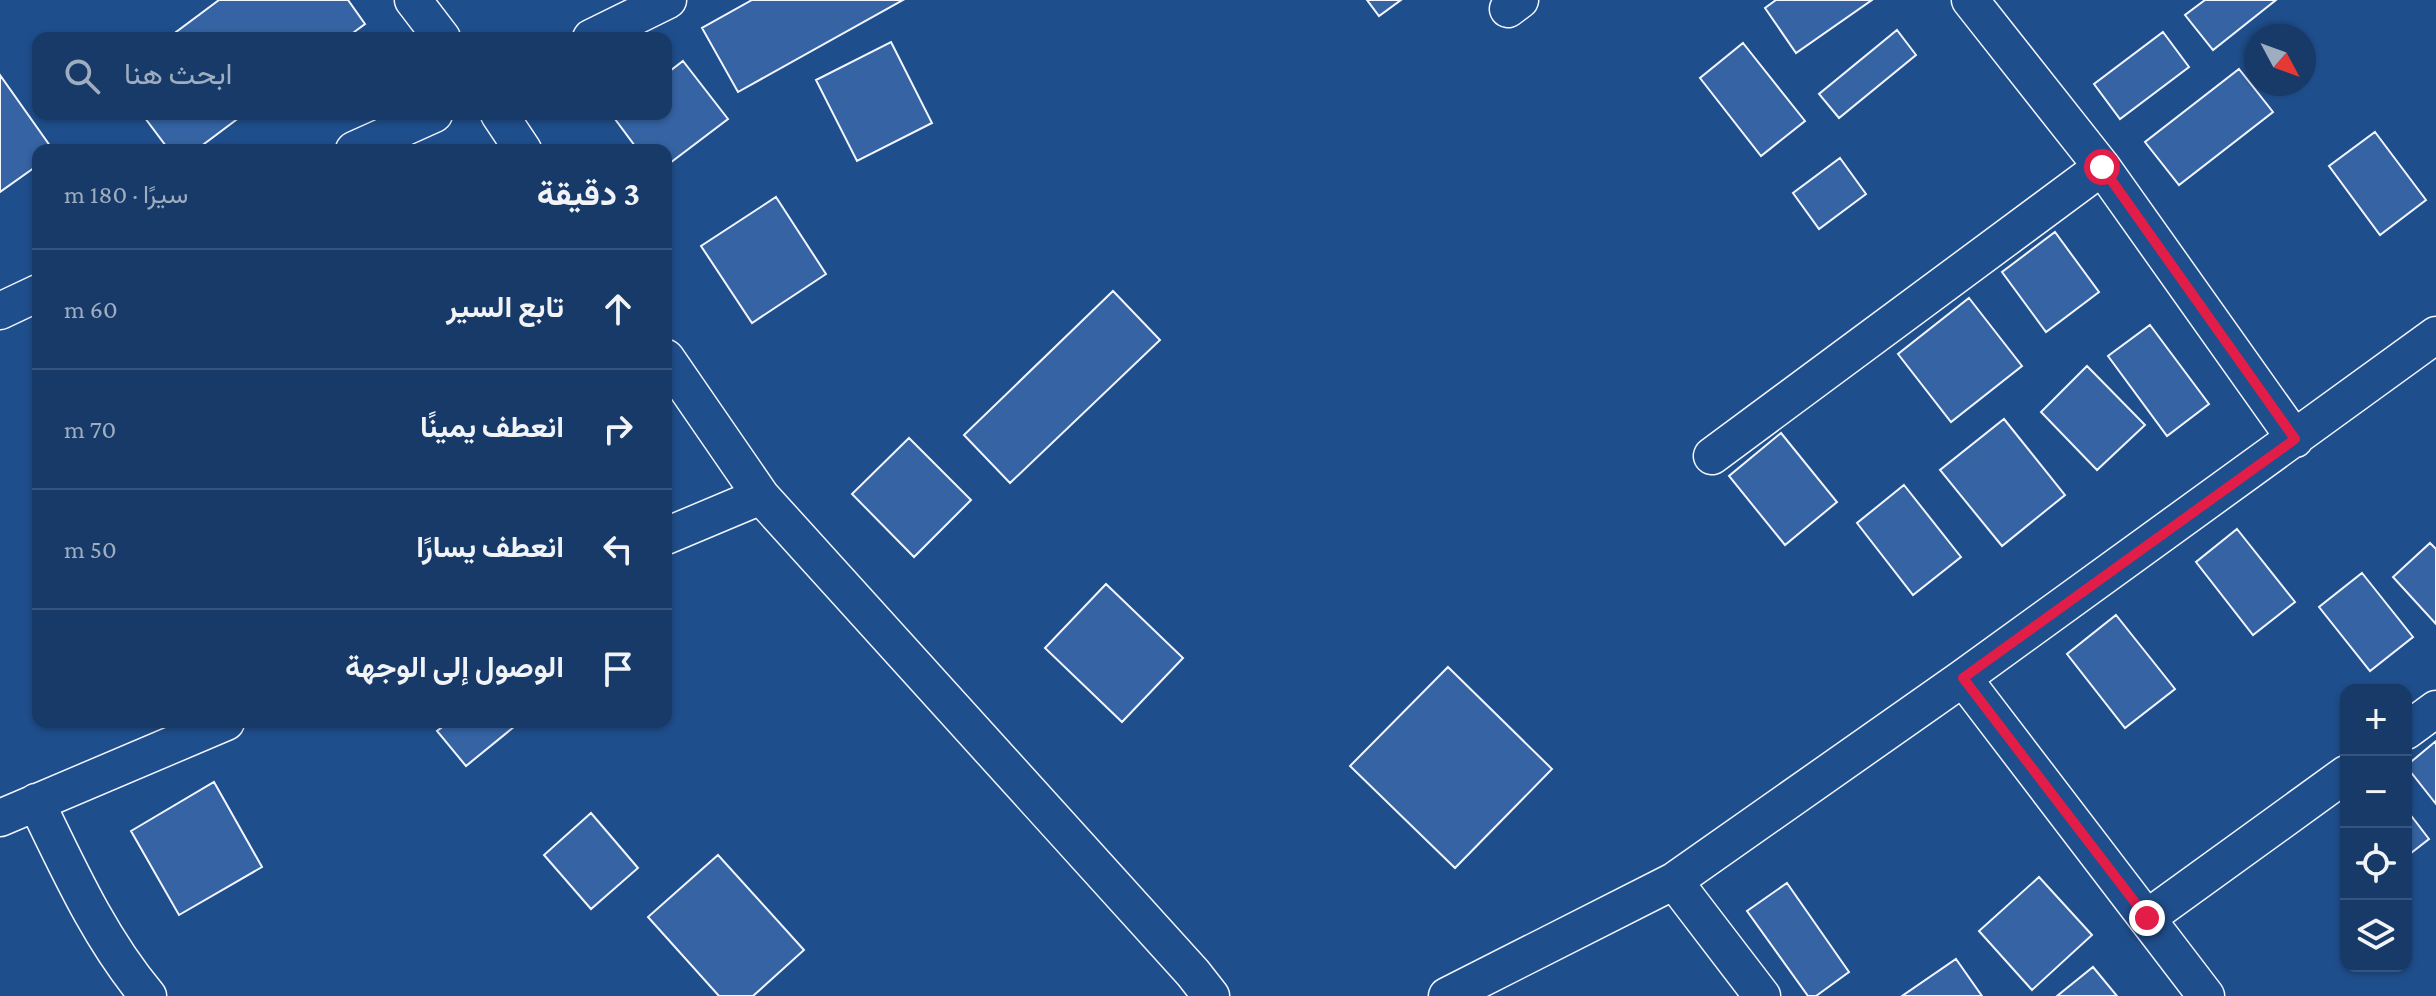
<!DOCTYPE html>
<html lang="ar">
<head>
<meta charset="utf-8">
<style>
	body { margin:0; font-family:"Crimson Pro",Vazirmatn,serif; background:#20416f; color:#f1f3f6; direction:rtl }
	.controls { position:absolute; right:24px; bottom:24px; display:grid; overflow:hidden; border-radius:16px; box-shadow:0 2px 6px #0004 }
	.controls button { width:72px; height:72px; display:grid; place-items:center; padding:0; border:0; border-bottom:2px solid #36547d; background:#173a69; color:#f1f3f6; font:40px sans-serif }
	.compass { position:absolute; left:2244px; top:24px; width:72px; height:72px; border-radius:50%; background:#173a69; box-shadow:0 2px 6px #0004; rotate:131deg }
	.stop { position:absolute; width:24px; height:24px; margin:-18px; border:6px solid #e11d48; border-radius:50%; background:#fff }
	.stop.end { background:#e11d48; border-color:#fff; box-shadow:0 2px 8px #0008 }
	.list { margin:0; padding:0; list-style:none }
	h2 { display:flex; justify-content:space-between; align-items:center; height:104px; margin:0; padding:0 32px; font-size:34px }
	h2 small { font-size:26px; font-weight:400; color:#9eadc0 }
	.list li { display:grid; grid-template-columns:52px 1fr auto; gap:24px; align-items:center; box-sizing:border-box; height:120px; padding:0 32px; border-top:2px solid #36547d }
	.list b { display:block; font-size:30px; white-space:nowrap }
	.list em { font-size:26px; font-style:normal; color:#9eadc0 }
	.icon { flex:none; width:44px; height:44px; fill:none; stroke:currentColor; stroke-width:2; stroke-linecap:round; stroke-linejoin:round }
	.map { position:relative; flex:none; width:2436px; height:996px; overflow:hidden; direction:ltr }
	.search { position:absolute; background:#173a69; box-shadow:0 2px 6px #0004; left:32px; top:32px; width:640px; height:88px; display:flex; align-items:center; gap:20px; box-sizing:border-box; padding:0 28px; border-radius:16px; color:#9eadc0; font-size:30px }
	.panel { position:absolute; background:#173a69; box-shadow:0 2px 6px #0004; left:32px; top:144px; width:640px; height:584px; border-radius:16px; direction:rtl }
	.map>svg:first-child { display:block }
	.building { fill:#3563a3; stroke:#f2f6ff; stroke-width:2 }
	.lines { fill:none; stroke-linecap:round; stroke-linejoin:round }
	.minor-casing { stroke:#f2f6ff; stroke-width:39 }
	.minor { stroke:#1f4e8c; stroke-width:36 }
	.route { stroke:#e11d48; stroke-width:10 }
</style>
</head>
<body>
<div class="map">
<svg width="2436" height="996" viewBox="0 0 2436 996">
	<rect width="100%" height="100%" fill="#1f4e8c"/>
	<path class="building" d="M 219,0 L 348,0 L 365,24 L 346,38 L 168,38 Z
		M 752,0 L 903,0 L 738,92 L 702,28 Z
		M 1367,0 L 1401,0 L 1379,16 Z
		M 1776,0 L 1872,0 L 1796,53 L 1765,8 Z
		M 2205,0 L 2276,0 L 2213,50 L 2185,15 Z
		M 1897,30 L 1916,55 L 1839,118 L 1819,94 Z
		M 2163,32 L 2189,67 L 2120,119 L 2094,84 Z
		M 891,42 L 932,123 L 857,161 L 816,80 Z
		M 1743,43 L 1805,121 L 1761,156 L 1700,78 Z
		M 683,61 L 728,119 L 666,166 L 666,150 L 638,150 L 612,115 L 666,114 L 666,74 Z
		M 2239,69 L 2273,112 L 2179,185 L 2145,142 Z
		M 0,75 L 53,150 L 38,150 L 38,165 L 0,192 Z
		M 142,114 L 244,114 L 196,150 L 169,150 Z
		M 2375,132 L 2426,200 L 2380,235 L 2329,166 Z
		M 1840,158 L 1866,194 L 1819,229 L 1793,193 Z
		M 776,197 L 826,274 L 752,323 L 701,246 Z
		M 2055,232 L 2099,292 L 2046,332 L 2002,272 Z
		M 1113,291 L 1160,340 L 1010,483 L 964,435 Z
		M 1969,298 L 2022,366 L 1951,422 L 1898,354 Z
		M 2150,325 L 2209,404 L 2167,436 L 2108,356 Z
		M 2087,366 L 2145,425 L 2097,470 L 2041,412 Z
		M 2004,419 L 2065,495 L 2002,546 L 1940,470 Z
		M 1781,433 L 1837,502 L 1785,545 L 1729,476 Z
		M 909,438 L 971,500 L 914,557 L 852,494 Z
		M 1904,485 L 1961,557 L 1913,595 L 1857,523 Z
		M 2237,529 L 2295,602 L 2253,635 L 2196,562 Z
		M 2430,543 L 2436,549 L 2436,624 L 2393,577 Z
		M 2362,573 L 2413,637 L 2370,671 L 2319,607 Z
		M 1106,584 L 1183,658 L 1122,722 L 1045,648 Z
		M 2116,615 L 2175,689 L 2125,728 L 2067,654 Z
		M 1448,667 L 1552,769 L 1455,868 L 1350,766 Z
		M 449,722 L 520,722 L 466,766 L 437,731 Z
		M 2436,741 L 2436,804 L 2406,766 Z
		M 214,782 L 262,867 L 179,915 L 131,831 Z
		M 2406,809 L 2429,839 L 2406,857 Z
		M 591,813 L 638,868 L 591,909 L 544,855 Z
		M 718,855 L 804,950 L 753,996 L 719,996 L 648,917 Z
		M 2039,877 L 2092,935 L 2032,990 L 1979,931 Z
		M 1787,883 L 1849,972 L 1816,996 L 1808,996 L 1747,911 Z
		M 1956,959 L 1982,996 L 1902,996 Z
		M 2093,967 L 2117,996 L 2057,996 Z"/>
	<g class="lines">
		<g class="minor-casing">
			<path id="minor" d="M 413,0 L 442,38
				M 1970,0 L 2102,167 L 2295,439
				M 1508,9 L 1520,0
				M 591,38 L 668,0
				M 499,114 L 523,150
				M 354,150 L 434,114
				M 0,311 L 38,293
				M 666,358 L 761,496 L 1193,973 L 1211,996
				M 1712,456 L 2102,167
				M 666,536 L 761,496
				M 1963,678 L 2206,996
				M 2406,731 L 2436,709
				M 36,802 C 69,870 100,939 148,996
				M 0,818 L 226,722
				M 1674,881 L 1762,996
				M 2147,918 L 2346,774
				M 1447,996 L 1674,881 L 1963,678 L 2436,335"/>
		</g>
		<use href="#minor" class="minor"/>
	</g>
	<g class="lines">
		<path class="route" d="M 2102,167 L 2295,439 L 1963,678 L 2147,918"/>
	</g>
</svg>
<div class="controls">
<button>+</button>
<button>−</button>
<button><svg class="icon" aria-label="locate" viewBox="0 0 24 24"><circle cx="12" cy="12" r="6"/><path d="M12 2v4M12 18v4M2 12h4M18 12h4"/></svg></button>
<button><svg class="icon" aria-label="layers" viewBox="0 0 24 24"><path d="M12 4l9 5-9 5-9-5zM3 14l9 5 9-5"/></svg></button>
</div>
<svg class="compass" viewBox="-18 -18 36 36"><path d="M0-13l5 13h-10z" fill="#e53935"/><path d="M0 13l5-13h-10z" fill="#9eadc0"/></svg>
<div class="stop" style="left:2102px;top:167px"></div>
<div class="stop end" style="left:2147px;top:918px"></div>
<div class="search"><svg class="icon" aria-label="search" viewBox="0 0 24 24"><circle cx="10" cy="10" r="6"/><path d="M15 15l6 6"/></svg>ابحث هنا</div>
<section class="panel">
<h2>3 دقيقة<small>سيرًا · 180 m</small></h2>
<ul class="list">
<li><svg class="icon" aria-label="ahead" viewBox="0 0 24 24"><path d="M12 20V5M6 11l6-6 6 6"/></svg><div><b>تابع السير</b></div><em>60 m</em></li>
<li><svg class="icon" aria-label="right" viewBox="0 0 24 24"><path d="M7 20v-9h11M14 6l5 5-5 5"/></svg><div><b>انعطف يمينًا</b></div><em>70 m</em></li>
<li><svg class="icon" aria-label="left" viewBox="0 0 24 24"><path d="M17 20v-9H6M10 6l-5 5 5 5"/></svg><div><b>انعطف يسارًا</b></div><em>50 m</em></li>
<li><svg class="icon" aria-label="arrive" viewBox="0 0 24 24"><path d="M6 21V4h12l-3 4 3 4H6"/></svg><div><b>الوصول إلى الوجهة</b></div></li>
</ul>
</section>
</div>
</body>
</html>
